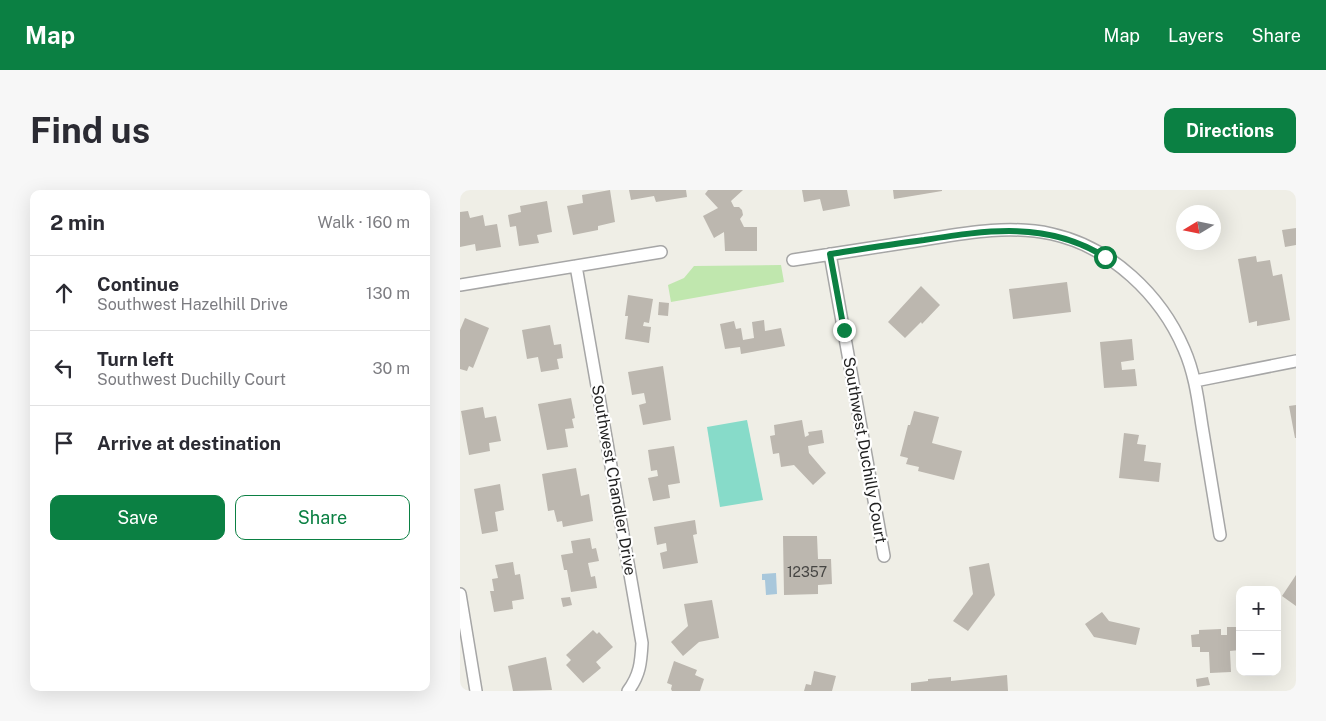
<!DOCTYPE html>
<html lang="en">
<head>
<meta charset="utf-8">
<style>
	body { margin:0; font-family:"Public Sans",sans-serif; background:#f7f7f7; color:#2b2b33 }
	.controls { position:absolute; right:15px; bottom:15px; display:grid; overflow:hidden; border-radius:10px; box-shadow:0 5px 20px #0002 }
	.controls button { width:45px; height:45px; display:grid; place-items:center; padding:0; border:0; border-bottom:1px solid #e1e1e2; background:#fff; color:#2b2b33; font:25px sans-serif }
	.compass { position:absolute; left:716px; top:15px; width:45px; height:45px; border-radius:50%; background:#fff; box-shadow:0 5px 20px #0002; rotate:260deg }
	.stop { position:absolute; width:15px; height:15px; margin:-11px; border:4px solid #0b8043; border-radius:50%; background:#fff }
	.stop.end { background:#0b8043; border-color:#fff; box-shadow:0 1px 5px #0008 }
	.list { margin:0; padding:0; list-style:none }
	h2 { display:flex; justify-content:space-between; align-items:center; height:65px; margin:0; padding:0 20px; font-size:21px }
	h2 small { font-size:16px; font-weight:400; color:#7c7c81 }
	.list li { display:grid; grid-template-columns:32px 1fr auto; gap:15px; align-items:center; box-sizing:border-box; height:75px; padding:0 20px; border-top:1px solid #e1e1e2 }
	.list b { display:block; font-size:19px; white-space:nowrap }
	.list p { margin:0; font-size:16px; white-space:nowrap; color:#7c7c81 }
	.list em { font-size:16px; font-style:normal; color:#7c7c81 }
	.actions { display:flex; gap:10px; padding:15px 20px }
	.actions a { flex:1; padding:11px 0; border:1px solid #0b8043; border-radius:10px; text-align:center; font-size:18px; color:#0b8043 }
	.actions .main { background:#0b8043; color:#fff }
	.icon { flex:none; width:28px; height:28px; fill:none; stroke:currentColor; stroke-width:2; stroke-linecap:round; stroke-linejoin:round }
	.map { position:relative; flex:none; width:836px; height:501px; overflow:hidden; border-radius:10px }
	header { display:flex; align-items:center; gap:30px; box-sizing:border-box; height:70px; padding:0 25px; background:#0b8043; color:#fff }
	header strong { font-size:24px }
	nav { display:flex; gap:28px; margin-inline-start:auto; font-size:18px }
	.intro { display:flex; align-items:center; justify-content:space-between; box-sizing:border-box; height:120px; padding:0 30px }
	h1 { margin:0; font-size:35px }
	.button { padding:12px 22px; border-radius:10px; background:#0b8043; color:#fff; font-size:18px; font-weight:700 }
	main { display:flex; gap:30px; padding:0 30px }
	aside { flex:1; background:#fff; border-radius:10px; box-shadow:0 5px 20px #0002 }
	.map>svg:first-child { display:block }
	.grass { fill:#c0e7ae }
	.pitch { fill:#87dbc9 }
	.water { fill:#a8c7db }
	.building { fill:#bcb7af }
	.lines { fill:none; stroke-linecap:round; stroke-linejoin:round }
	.street-casing { stroke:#a6a6a6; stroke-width:14 }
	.street { stroke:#fff; stroke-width:11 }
	.route { stroke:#0b8043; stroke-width:6 }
	.labels { text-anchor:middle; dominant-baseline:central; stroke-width:4.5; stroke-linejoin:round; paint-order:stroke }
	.number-label { font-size:14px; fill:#464543 }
	.street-label { font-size:16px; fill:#1f1f1f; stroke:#fff }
</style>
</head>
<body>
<header>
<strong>Map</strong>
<nav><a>Map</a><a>Layers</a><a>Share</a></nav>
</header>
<div class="intro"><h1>Find us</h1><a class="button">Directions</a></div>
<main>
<aside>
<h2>2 min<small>Walk · 160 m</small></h2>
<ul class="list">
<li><svg class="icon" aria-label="ahead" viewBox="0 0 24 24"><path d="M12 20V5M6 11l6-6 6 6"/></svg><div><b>Continue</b><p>Southwest Hazelhill Drive</p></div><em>130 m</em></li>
<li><svg class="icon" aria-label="left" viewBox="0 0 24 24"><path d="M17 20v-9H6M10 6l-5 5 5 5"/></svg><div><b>Turn left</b><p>Southwest Duchilly Court</p></div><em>30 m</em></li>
<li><svg class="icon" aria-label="arrive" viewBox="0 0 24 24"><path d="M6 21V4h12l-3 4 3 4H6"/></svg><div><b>Arrive at destination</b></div></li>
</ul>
<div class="actions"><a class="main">Save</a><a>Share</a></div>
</aside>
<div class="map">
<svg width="836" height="501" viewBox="0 0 836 501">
	<rect width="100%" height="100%" fill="#efeee6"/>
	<path class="grass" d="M 321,75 L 324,92 L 211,112 L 208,95 L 224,88 L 234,76 Z"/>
	<path class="pitch" d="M 287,230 L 303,310 L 260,317 L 247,237 Z"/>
	<path class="water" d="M 316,383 L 317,404 L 306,405 L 305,390 L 302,390 L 302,384 Z"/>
	<path class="building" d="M 150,0 L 155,32 L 138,36 L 138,40 L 113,45 L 107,16 L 123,13 L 122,5 Z
		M 169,0 L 226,0 L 227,7 L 196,12 L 194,6 L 171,10 Z
		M 248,0 L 283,0 L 271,11 L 274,17 L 279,17 L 282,20 L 283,25 L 280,29 L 284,37 L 297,37 L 297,61 L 265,61 L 264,42 L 254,48 L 243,26 L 258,18 L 245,4 Z
		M 342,0 L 387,0 L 390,16 L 363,21 L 360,9 L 344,12 Z
		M 433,0 L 482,0 L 482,1 L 434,9 Z
		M 87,11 L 92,42 L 77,45 L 79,53 L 59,56 L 56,36 L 50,37 L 48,25 L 61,22 L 60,16 Z
		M 8,21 L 10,28 L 23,25 L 25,36 L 37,34 L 41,57 L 16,61 L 15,54 L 0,57 L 0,22 Z
		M 836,38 L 836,55 L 825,57 L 822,40 Z
		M 796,66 L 797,72 L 810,70 L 813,86 L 822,84 L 830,130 L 797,136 L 797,131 L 789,133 L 778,69 Z
		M 607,92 L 611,122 L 553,129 L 549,99 Z
		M 461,96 L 480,115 L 462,134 L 461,132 L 445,148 L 428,132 Z
		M 168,105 L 193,109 L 189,133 L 184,132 L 183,136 L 191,137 L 189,153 L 165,149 L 168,126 L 165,126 Z
		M 199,112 L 209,113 L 208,126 L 198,125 Z
		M 5,128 L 29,138 L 13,178 L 9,176 L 7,181 L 0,179 L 0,140 Z
		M 304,130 L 305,141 L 321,138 L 325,156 L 281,164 L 280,157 L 265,159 L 260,134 L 274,131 L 276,139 L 281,138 L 283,150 L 294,148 L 292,132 Z
		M 90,135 L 94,155 L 101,154 L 103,168 L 97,169 L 99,179 L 81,182 L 78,167 L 67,169 L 62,140 Z
		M 672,149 L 674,170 L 661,172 L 662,180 L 675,179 L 677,196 L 644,198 L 640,152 Z
		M 203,176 L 211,230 L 183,235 L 179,215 L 186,213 L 184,203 L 172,205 L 168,182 Z
		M 111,208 L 115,228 L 112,229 L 114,238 L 105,239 L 108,257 L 87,260 L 78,214 Z
		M 836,215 L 836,248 L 835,248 L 829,216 Z
		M 23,217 L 25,228 L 36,226 L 41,251 L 29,253 L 30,261 L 9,265 L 1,221 Z
		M 454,221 L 479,227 L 472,253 L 502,261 L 494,290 L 458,281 L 459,277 L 446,274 L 448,268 L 440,266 L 448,235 L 450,235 Z
		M 342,230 L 345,247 L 349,245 L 348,242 L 362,240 L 364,253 L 348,256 L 349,263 L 366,283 L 353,295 L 334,275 L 321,277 L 319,263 L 313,264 L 310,246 L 315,245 L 314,235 Z
		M 664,243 L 679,245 L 677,254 L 686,255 L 684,271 L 701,273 L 699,292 L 659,288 Z
		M 214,256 L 220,293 L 208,295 L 210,308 L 193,311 L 188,288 L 198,286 L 197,280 L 191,281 L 188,260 Z
		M 116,278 L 121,306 L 129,304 L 133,331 L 103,337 L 102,331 L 97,332 L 94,320 L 88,321 L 82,284 Z
		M 40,294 L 44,320 L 35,322 L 38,341 L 22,344 L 14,299 Z
		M 235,330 L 237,344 L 233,345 L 238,373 L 203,379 L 200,363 L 207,361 L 206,353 L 197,355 L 194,337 Z
		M 323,346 L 357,346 L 358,369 L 371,369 L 372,394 L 358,395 L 358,404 L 324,405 Z
		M 130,348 L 132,359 L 136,358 L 139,371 L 128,373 L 131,387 L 135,386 L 137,398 L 111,402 L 107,380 L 104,380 L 101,365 L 113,363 L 111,351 Z
		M 53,372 L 55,385 L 60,384 L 64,409 L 52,411 L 53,419 L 34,422 L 30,401 L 34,401 L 32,389 L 38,388 L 35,375 Z
		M 529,373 L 535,405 L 508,441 L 493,431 L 513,404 L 509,377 Z
		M 836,385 L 836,416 L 822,406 Z
		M 110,407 L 112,415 L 103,417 L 101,408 Z
		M 252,410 L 259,448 L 239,452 L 223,466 L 211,452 L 228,436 L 224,414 Z
		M 642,422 L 649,431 L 680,438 L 676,455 L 634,447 L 625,434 Z
		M 767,437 L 780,437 L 780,460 L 770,461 L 771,482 L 750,483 L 749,462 L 740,462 L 740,457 L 732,457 L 731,445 L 739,444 L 739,440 L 761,439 L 761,445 L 767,445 Z
		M 133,440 L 137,444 L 139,442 L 153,457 L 136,472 L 141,478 L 123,493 L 106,475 L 111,470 L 106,465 Z
		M 86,467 L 92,500 L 53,501 L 48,476 Z
		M 214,471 L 237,480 L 235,485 L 244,489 L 240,501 L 212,501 L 211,499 L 212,495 L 207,493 Z
		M 354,481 L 376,486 L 372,501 L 344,501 L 346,494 L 351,495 Z
		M 547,485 L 548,501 L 451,501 L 451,493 L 468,491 L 468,489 L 491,487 L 491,491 Z
		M 748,487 L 750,495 L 737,497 L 736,489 Z"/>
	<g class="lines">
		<g class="street-casing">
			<path id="street" d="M 370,64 L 424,366
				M 333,70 C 374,64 415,57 456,51 C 500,44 547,34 592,44 C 651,57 701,105 724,159 C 735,184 738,210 742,236 C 748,272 754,308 760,345
				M 116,76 L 182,453 C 181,472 180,485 168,501
				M 0,95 L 201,62
				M 735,191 L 836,171
				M 0,404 L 16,501"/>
		</g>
		<use href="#street" class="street"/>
	</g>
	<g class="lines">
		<path class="route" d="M 384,140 L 370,64 C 402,59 433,54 464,50 C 528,40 588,31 645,67"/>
	</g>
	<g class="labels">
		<g class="number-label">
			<text x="347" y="382">12357</text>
		</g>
		<g class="street-label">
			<text transform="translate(405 260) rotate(80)">Southwest Duchilly Court</text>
			<text transform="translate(154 290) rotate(80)">Southwest Chandler Drive</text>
		</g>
	</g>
</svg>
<div class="controls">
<button>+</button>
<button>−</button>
</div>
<svg class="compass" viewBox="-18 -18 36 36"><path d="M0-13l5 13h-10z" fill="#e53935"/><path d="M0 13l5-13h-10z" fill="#7c7c81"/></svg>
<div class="stop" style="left:645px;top:67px"></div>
<div class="stop end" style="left:384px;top:140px"></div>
</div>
</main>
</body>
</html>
